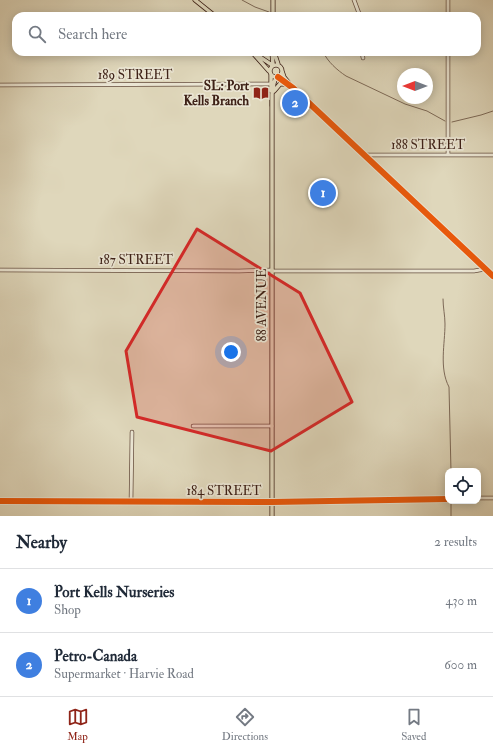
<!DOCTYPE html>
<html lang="en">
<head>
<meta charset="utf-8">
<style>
	body { margin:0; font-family:"IM FELL Double Pica",serif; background:#f2f2f3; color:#1f2937 }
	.controls { position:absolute; right:12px; bottom:12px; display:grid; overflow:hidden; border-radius:8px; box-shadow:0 2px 10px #0003 }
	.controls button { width:36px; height:36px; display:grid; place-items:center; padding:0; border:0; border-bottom:1px solid #e0e1e3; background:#fff; color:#1f2937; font:20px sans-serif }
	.compass { position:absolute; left:397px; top:68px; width:36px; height:36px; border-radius:50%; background:#fff; box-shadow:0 2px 10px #0003; rotate:270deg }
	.you { position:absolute; left:231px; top:352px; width:14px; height:14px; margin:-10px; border:3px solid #fff; border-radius:50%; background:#1a73e8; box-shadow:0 0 0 6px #1a73e833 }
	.badge { display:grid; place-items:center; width:26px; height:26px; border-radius:50%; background:#8f2418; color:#fff; font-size:13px; font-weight:700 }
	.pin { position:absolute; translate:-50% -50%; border:2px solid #fff; box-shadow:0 1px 4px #0006 }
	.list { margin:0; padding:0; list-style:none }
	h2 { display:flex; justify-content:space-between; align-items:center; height:52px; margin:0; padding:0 16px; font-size:17px }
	h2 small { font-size:13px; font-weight:400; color:#747a83 }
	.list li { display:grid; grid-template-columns:26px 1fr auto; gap:12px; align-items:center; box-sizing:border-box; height:64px; padding:0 16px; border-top:1px solid #e0e1e3 }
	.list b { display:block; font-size:15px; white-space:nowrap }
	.list p { margin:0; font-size:13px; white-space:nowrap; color:#747a83 }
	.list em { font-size:13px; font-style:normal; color:#747a83 }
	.icon { flex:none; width:22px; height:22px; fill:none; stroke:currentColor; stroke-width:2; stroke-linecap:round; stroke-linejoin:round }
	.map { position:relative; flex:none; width:493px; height:516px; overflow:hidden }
	.search { position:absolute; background:#fff; box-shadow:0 2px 10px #0003; left:12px; right:12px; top:12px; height:44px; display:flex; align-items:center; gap:10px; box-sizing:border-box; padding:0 14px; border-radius:12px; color:#747a83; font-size:15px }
	.sheet { height:180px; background:#fff }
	nav { display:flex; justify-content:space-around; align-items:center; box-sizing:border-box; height:56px; border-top:1px solid #e0e1e3; background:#fff; font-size:11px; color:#747a83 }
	nav a { display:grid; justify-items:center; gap:2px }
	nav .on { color:#8f2418 }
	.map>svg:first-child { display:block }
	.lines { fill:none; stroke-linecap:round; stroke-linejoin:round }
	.stream { stroke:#7d6957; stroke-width:1 }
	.minor-casing { stroke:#664e3f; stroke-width:4.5 }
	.major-casing { stroke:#3d2016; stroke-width:5 }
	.minor { stroke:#eae5d3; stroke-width:3 }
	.major { stroke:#dfd7bb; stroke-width:3.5 }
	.cycleway-casing { stroke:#eae5d3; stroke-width:8 }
	.cycleway { stroke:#e8590c; stroke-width:6 }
	.marked { fill:#d62828; fill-opacity:0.2; stroke:#d62828; stroke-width:3; stroke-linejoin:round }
	.labels { text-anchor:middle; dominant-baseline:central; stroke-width:3.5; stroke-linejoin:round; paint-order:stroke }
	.street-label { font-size:13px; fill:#3d2016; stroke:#eae5d3 }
	.poi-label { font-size:13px; font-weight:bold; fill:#3d2016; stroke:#eae5d3; text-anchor:end }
</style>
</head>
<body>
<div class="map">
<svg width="493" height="516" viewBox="0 0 493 516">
	<rect width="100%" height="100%" fill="#dfd7bb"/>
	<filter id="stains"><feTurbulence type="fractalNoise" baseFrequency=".005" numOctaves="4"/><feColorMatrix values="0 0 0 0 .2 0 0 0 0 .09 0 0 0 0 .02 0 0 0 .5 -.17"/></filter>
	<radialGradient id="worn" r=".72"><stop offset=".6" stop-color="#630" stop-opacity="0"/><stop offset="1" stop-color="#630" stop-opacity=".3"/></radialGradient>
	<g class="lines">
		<path class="stream" d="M 242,0 L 255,7 L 269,12
			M 277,13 C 286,15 295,11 303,16
			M 323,52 C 328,62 337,70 346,76 L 405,104 L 427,111 L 445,121
			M 270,91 L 270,106
			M 452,122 L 481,115 L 493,111
			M 443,299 C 443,307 445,316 445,324 C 445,344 439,368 449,387 L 451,471
			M 451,516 L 451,501"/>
		<g class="minor-casing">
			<path id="minor" d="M 354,0 L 360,16
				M 448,0 L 448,16
				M 362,52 L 363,58
				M 448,52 L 448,155
				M 0,85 L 271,84
				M 364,155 L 493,155
				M 0,270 L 239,271 L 272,270
				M 272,271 L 474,271 L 485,269
				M 193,426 L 272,426
				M 478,498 L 493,498
				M 0,501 L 272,502 L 448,499
				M 131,502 L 132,432"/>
		</g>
		<g class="major-casing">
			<path id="major" d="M 195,0 L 215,16
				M 273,0 L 273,16
				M 252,52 L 269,71
				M 272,52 L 273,65
				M 274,52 L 278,64
				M 257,55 L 272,65
				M270 71a6 6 0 1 1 12 0a6 6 0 1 1-12 0Z
				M 282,71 L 284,77 L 292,87
				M 271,75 L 271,91
				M 278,77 L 293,88 L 493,276
				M 274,91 L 280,84 L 286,84
				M 272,516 L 272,94 L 274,83 L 276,77"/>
		</g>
		<use href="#minor" class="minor"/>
		<use href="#major" class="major"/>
		<g class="cycleway-casing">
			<path id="cycleway" d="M 278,77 L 293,88 L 493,276
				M 0,501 L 272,502 L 448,499"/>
		</g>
		<use href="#cycleway" class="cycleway"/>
	</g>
	<path class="marked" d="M 197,229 L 300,293 L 352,402 L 271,451 L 137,417 L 126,351 Z"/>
	<defs>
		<g id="library-bare" transform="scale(1.2)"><path d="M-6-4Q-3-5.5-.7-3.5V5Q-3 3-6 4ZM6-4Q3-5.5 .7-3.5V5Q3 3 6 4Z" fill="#8f2418" stroke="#eae5d3" stroke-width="2.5" paint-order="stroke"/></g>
	</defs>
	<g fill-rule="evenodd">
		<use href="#library-bare" x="261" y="93"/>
	</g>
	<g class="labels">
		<g class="street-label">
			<text x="135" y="75">189 STREET</text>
			<text x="428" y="145">188 STREET</text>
			<text x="136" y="260">187 STREET</text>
			<text transform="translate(262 305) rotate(-90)">88 AVENUE</text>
			<text x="224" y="491">184 STREET</text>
		</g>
		<g class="poi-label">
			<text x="249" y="86">SL: Port<tspan x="249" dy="15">Kells Branch</tspan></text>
		</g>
	</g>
	<rect width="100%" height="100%" filter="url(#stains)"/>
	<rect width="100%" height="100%" fill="url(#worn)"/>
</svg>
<div class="controls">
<button><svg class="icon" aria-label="locate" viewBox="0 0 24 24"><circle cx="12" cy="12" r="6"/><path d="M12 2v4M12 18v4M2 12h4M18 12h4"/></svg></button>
</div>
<svg class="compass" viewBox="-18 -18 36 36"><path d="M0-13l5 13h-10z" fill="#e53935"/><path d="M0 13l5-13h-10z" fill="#747a83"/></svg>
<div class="you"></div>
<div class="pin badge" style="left:323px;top:193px;background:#3f7fe0">1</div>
<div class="pin badge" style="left:295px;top:103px;background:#3f7fe0">2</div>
<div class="search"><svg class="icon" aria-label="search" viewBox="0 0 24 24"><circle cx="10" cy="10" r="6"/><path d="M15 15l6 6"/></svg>Search here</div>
</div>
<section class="sheet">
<h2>Nearby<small>2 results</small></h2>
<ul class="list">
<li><span class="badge" style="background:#3f7fe0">1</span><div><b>Port Kells Nurseries</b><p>Shop</p></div><em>430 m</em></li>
<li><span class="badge" style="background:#3f7fe0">2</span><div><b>Petro-Canada</b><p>Supermarket · Harvie Road</p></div><em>600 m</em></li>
</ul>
</section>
<nav>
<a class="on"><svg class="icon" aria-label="map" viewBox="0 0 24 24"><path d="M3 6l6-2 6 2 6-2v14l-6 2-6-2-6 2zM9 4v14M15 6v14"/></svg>Map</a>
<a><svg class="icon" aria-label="directions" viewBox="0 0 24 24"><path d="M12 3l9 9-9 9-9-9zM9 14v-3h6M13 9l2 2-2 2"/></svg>Directions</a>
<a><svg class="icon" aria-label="saved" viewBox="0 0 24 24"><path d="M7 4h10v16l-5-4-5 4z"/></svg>Saved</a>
</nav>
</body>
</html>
